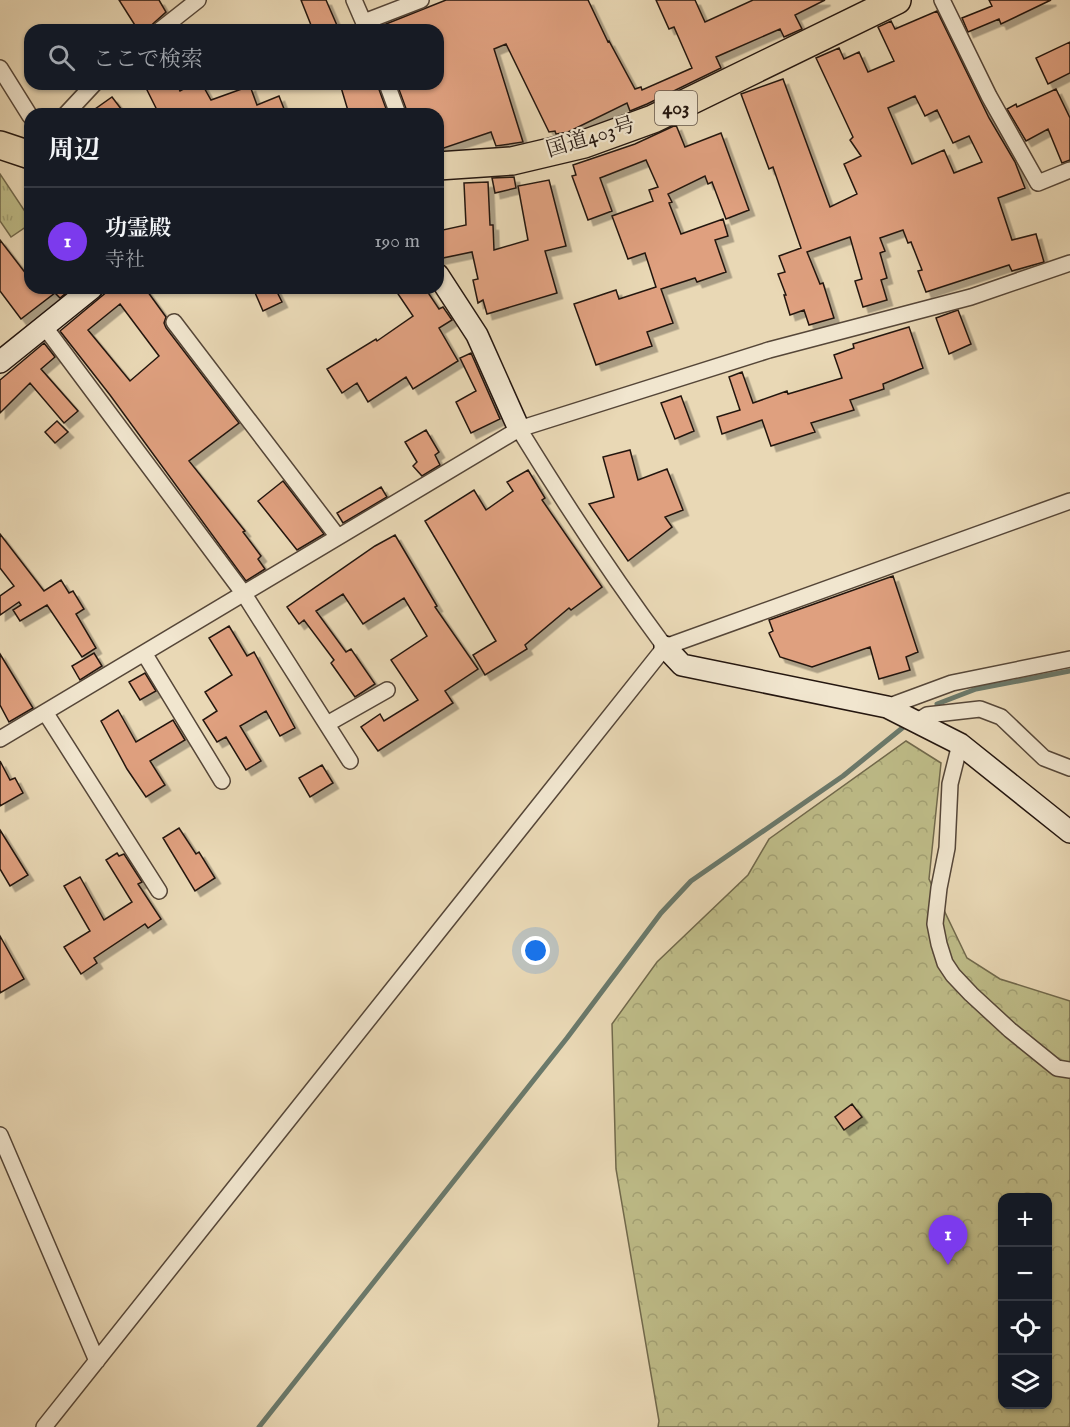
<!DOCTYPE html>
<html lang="ja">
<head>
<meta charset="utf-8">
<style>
	body { margin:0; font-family:"IM FELL English","Noto Serif JP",serif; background:#242831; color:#f1f3f6 }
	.controls { position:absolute; right:18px; bottom:18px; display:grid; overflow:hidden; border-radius:12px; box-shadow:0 2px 4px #0004 }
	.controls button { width:54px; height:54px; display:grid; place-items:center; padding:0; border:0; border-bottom:2px solid #363941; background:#171b24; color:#f1f3f6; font:30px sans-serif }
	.you { position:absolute; left:536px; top:951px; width:21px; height:21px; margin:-15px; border:4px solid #fff; border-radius:50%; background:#1a73e8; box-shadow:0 0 0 9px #1a73e833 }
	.badge { display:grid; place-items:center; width:39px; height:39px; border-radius:50%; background:#7c3aed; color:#fff; font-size:20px; font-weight:700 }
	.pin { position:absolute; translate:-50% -50px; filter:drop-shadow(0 2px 3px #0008) }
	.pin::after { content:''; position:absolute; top:32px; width:21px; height:18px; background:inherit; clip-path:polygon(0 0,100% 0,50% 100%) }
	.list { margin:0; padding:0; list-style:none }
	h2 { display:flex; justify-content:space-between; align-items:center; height:78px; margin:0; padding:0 24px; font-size:26px }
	h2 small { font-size:20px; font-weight:400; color:#9ea1a6 }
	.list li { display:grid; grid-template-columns:39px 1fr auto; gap:18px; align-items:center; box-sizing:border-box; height:108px; padding:0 24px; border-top:2px solid #363941 }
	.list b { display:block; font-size:22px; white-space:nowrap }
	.list p { margin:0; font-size:20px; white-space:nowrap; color:#9ea1a6 }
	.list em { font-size:20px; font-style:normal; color:#9ea1a6 }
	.icon { flex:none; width:33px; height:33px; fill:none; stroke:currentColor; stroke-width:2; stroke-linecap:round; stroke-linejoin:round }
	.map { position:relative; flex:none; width:1070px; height:1427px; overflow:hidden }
	.search { position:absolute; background:#171b24; box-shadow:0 2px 4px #0004; left:24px; top:24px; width:420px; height:66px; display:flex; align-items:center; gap:15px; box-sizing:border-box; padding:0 21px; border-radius:18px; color:#9ea1a6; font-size:22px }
	.panel { position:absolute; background:#171b24; box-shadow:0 2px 4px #0004; left:24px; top:108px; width:420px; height:186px; border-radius:18px }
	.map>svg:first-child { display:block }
	.grass { fill:url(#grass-tufts); stroke:#71694c; stroke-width:1.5 }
	.forest { fill:url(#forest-crowns); stroke:#71694c; stroke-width:1.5; fill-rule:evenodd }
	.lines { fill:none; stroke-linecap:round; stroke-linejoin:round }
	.stream { stroke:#6a796b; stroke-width:5 }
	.building { fill:#dfa07f; stroke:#24160f; stroke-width:1.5; fill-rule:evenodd; filter:url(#shadow) }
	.street-casing { stroke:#554638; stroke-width:18 }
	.secondary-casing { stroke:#24160f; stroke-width:24 }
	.highway-casing { stroke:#24160f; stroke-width:30 }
	.street { stroke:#f1e6cf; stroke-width:15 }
	.secondary { stroke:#f1e6cf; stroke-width:21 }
	.highway { stroke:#e9d8b5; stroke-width:27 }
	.labels { text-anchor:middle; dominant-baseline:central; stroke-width:4.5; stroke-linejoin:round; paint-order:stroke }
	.shield { fill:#f1e6cf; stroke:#625449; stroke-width:1.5 }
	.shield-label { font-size:20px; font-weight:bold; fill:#24160f }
	.street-label { font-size:21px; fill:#24160f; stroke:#f1e6cf }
</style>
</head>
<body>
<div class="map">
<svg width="1070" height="1427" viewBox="0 0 1070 1427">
	<defs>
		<pattern id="grass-tufts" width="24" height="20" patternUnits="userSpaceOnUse" patternTransform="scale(1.5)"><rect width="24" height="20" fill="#bebc88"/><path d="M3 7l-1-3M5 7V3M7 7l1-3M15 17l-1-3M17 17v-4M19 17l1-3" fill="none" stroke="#a3a174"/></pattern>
		<pattern id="forest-crowns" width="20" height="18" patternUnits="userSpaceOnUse" patternTransform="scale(1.5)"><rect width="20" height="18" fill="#bebc88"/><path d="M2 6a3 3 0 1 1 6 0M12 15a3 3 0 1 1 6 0" fill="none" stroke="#a3a174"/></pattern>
		<filter id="shadow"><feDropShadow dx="5.5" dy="5.5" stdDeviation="0" flood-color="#0004"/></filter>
	</defs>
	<rect width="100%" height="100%" fill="#e9d8b5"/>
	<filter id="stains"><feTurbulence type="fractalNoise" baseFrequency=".00333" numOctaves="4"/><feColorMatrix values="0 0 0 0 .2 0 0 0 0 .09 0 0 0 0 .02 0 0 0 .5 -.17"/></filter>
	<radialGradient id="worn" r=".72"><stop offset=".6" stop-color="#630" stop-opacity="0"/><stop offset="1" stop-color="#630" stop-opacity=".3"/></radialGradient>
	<path class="grass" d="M 0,174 L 30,219 L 30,224 L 11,237 L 0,221 Z"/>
	<path class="forest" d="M 906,741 L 941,763 L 929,879 L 967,958 L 1000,979 L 1070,1001 L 1070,1427 L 658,1427 L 659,1421 L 616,1169 L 612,1024 L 657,962 L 748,875 L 769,839 ZM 1002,1198 L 1048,1198 L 1048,1404 L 1002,1404 Z"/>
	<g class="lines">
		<path class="stream" d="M 937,704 L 976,689 L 1070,671
			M 259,1427 L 567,1038 L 661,913 L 691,881 L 843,776 L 906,725"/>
	</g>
	<path class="building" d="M 119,0 L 159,0 L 166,12 L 146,30 L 138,30 Z
		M 301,0 L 326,0 L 339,30 L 313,30 Z
		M 446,0 L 588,0 L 608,42 L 609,41 L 635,89 L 641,87 L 642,90 L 692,68 L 674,27 L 669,29 L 656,0 L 695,0 L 705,22 L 753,0 L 825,0 L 795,15 L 802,29 L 784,37 L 780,29 L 716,57 L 721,68 L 647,104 L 630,111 L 627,103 L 568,132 L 556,134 L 555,131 L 549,132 L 506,44 L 494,49 L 523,142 L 496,146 L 491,132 L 438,150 L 438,114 L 408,114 L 397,84 L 438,84 L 438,30 L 377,30 L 376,28 Z
		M 989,0 L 1051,0 L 1001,24 L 999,19 L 968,32 L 962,18 L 992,6 Z
		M 937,11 L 989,118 L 1015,162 L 1025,188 L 998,198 L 1012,240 L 1036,234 L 1044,262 L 1012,271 L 1009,265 L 926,292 L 918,271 L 922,270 L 911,242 L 908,243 L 903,230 L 880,238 L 885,251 L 880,253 L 887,278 L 881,280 L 887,300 L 863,307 L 855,281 L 862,279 L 850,237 L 807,252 L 820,284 L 823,283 L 834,318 L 809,325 L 804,310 L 790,315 L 784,295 L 786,295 L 778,274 L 785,272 L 779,256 L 801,248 L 773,167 L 769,169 L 741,94 L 783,79 L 830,207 L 857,194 L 844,164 L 861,156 L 850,140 L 853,137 L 816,58 L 839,48 L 844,59 L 859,52 L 868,72 L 894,61 L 878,27 L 891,21 L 895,29 ZM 915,96 L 925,116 L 937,110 L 953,143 L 969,136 L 982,162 L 954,173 L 944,150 L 912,164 L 888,108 Z
		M 1070,42 L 1070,73 L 1048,84 L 1036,58 Z
		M 144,84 L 177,84 L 180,91 L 193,84 L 202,84 L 211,100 L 250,86 L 257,105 L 279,96 L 286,114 L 159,114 Z
		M 340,84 L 377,84 L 388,114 L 349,114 Z
		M 1056,89 L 1070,118 L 1070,160 L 1062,163 L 1048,129 L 1026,141 L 1007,109 L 1016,104 L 1017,107 Z
		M 112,97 L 125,114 L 88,114 Z
		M 676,125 L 685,147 L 721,133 L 749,210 L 726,219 L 712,182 L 708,184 L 705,176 L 668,194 L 672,202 L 669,203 L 681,234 L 723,219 L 728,236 L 715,240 L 726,272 L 697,282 L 695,278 L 661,289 L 673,323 L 647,332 L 652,346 L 596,365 L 574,304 L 616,290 L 619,299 L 656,287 L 645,253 L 628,259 L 612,216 L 653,201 L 649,190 L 658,187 L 646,160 L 600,178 L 612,211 L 588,220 L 572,176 L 576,175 L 573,165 L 635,144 Z
		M 514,177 L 516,188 L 495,193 L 492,178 Z
		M 549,180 L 566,246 L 545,251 L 557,293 L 487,314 L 483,300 L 478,303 L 473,280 L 478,279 L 472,252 L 438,259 L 438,231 L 466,225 L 464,183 L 488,182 L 490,225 L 493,225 L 494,250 L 528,240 L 518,186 Z
		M 0,240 L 30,279 L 30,288 L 72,288 L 60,298 L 55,293 L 21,319 L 0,291 Z
		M 108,288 L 145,288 L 166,317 L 164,323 L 166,328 L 239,423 L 189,461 L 245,531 L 243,532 L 261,556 L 258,559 L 265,569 L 246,581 L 110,395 L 60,331 L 109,290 ZM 120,304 L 159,356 L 130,381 L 88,330 Z
		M 253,288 L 275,288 L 282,302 L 263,311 Z
		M 394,288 L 425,288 L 439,309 L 443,307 L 452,320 L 439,328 L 458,361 L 413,389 L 406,377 L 368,402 L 357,383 L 342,393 L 327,369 L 376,339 L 377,341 L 413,316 Z
		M 958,310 L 971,344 L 949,354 L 936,318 Z
		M 909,327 L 923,368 L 883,384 L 884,389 L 850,400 L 854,410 L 811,423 L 815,432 L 771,446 L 762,420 L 722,434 L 717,417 L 740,410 L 729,377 L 742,372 L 753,403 L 787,391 L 788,394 L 842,378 L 834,355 L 854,348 L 853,344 Z
		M 44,343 L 55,357 L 41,369 L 78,411 L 64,423 L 30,383 L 0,413 L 0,380 Z
		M 471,353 L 500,419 L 471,433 L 456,402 L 476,391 L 460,358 Z
		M 681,396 L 694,431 L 675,439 L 661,403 Z
		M 57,421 L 68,432 L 55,443 L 45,432 Z
		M 426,430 L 439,452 L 435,455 L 440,465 L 422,476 L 413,466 L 417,462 L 405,442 Z
		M 630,450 L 638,480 L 667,469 L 683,510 L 665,517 L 672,527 L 628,561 L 589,504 L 614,497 L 603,457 Z
		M 528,470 L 545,498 L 542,500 L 602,587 L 571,610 L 569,608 L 525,645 L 527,649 L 485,675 L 473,655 L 496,641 L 425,521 L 474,490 L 486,510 L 513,491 L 507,482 Z
		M 283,481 L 324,534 L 297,550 L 258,501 Z
		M 381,487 L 387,497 L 343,523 L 337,513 Z
		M 0,534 L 44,591 L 61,580 L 69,593 L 73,591 L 84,609 L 76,614 L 96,648 L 82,657 L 47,605 L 20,621 L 13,610 L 21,605 L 19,602 L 0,615 L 0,596 L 14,586 L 0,568 Z
		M 395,535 L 437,606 L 435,607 L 478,669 L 445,691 L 453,703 L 378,751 L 361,727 L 380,714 L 384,721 L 418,700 L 391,660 L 427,636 L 404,598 L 363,624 L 343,594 L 316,611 L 346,652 L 351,649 L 375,684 L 355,697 L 331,663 L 334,660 L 304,620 L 299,624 L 287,607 L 375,546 Z
		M 893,576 L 918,652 L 906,657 L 910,670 L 879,679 L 870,647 L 812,667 L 780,657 L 769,633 L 773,631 L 769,620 Z
		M 229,626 L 247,656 L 254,652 L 295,728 L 280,736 L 266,711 L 240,726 L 261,761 L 246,770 L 226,737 L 217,742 L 203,720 L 217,711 L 205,692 L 232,675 L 209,638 Z
		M 94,653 L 102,666 L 80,680 L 72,666 Z
		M 0,654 L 33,708 L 9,722 L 0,705 Z
		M 145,673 L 156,691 L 140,700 L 129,682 Z
		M 118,710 L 136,742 L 173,720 L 185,740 L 150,761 L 165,785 L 146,797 L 127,769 L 101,721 Z
		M 0,761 L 10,780 L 15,778 L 23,793 L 0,806 Z
		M 322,765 L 333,783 L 310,797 L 299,778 Z
		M 179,828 L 196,854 L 199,852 L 215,878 L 195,891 L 163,838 Z
		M 0,830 L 28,875 L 10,886 L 0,869 Z
		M 117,853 L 119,856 L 124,854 L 142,882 L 138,884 L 161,919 L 148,928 L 145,924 L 94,958 L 97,963 L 81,974 L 64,947 L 90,931 L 64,886 L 80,877 L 104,920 L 132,902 L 106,860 Z
		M 0,936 L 24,979 L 0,993 Z
		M 852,1104 L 862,1117 L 844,1130 L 835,1117 Z"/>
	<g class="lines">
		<g class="street-casing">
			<path id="street" d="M 354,0 L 367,30
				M 942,0 L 989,96 L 1038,183 L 1070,170
				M 364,22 L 421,0
				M 160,30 L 198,0
				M 0,68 L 30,116
				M 387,84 L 398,114
				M 66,114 L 94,84
				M 174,322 L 338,537
				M 44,326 L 244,594 L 350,761
				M 519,429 C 565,504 613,577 665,647
				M 144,653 L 222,781
				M 887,707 L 952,683 L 1070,659
				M 45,712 L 159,891
				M 916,722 L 927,715 L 980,709 L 1001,717 L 1044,758 L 1070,768
				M 327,724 L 387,690
				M 0,739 L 519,429 L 769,350 L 971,297 L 1070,263
				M 960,744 L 950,784 L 947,848 L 939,888 L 935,924 L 939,944 L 945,963 L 953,975 L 971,994 L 1010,1030 L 1057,1068 L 1070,1070
				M 0,1135 L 97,1361
				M 44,1427 L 665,647 L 1070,501"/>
		</g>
		<g class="secondary-casing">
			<path id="secondary" d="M 438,275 L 477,335 L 519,429
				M 0,362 L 92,288
				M 665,647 L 682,665 L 887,707 L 960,744 L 1070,832"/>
		</g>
		<g class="highway-casing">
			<path id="highway" d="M 0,145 L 30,155
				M 438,166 L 512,161 L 584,144 L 653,119 L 897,0"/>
		</g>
		<use href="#street" class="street"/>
		<use href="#secondary" class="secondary"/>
		<use href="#highway" class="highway"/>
	</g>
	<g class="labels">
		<rect class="shield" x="655" y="91" width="42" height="34" rx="4.5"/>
		<g class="shield-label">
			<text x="676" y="108">403</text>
		</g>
		<g class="street-label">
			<text transform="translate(591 138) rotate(-17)">国道403号</text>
		</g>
	</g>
	<rect width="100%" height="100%" filter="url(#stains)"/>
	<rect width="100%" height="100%" fill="url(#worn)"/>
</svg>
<div class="controls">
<button>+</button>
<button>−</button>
<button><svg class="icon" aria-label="locate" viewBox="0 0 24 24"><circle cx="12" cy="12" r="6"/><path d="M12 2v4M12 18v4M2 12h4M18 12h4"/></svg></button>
<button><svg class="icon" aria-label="layers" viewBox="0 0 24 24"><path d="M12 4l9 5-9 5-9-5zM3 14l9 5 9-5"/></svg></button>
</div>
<div class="you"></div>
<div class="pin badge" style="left:948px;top:1265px">1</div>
<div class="search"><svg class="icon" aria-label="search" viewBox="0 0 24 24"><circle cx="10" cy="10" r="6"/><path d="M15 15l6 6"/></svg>ここで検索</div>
<section class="panel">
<h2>周辺<small></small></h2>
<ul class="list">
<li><span class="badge">1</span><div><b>功霊殿</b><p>寺社</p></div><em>190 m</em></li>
</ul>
</section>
</div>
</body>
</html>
